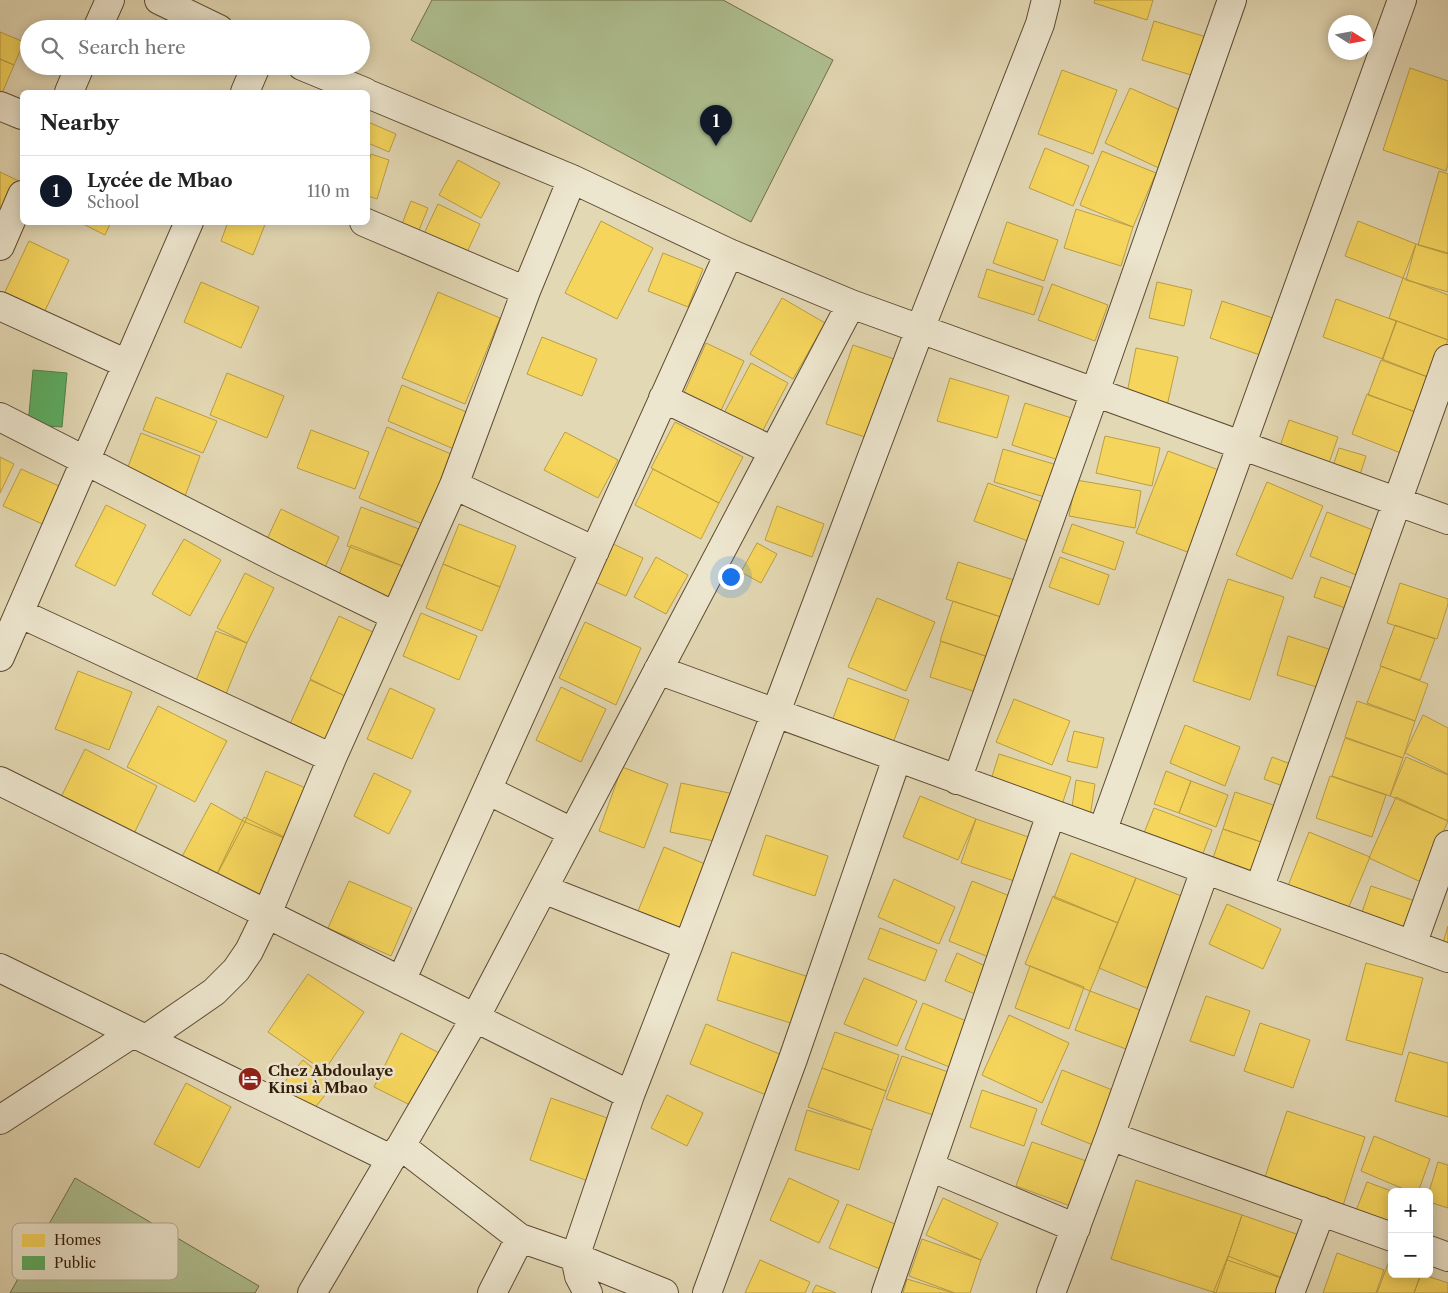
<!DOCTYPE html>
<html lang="en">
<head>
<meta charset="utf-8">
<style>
	body { margin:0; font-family:"Libre Caslon Text",serif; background:#f2f2f2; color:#222 }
	.controls { position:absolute; right:15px; bottom:15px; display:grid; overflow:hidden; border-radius:8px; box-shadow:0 2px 12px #0003 }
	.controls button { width:45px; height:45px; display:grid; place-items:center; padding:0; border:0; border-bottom:1px solid #e0e0e0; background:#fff; color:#222; font:25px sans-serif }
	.compass { position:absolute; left:1328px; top:15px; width:45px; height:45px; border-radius:50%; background:#fff; box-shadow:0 2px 12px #0003; rotate:101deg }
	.you { position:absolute; left:730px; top:576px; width:18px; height:18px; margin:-12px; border:4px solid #fff; border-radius:50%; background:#1a73e8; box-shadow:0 0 0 8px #1a73e833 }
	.badge { display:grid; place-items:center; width:32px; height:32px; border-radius:50%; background:#111827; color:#fff; font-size:16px; font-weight:700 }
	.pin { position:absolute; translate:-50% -41px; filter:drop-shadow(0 1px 2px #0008) }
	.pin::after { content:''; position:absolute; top:26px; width:18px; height:15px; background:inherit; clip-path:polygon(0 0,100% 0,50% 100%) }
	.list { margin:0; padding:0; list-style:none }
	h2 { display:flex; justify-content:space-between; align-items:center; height:65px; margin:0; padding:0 20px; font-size:21px }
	h2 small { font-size:16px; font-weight:400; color:#767676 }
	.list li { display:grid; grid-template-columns:32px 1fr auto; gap:15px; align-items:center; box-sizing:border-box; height:70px; padding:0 20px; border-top:1px solid #e0e0e0 }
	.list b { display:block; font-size:19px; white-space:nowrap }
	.list p { margin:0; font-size:16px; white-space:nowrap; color:#767676 }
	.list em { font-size:16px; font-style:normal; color:#767676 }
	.icon { flex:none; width:28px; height:28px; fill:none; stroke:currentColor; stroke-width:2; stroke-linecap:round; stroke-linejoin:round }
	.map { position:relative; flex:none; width:1448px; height:1293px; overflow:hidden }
	.search { position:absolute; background:#fff; box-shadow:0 2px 12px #0003; left:20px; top:20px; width:350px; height:55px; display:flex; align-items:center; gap:12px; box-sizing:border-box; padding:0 18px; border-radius:28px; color:#767676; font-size:19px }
	.panel { position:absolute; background:#fff; box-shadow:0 2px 12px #0003; left:20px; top:90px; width:350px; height:135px; border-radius:8px }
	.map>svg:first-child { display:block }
	.green { fill:#afc091; stroke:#706e4c }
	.homes { fill:#f6d55c; stroke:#bb9e43 }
	.public { fill:#5aae61; stroke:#4e8246 }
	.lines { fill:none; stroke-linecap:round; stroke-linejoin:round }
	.minor-casing { stroke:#5e4b33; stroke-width:30 }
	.minor { stroke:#ede6ce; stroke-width:28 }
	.labels { text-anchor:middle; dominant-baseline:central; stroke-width:5; stroke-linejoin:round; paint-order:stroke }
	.poi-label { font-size:15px; font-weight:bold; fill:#321c08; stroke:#ede6ce; text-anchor:start }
	.key { fill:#ede6ce; stroke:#b5a993; stroke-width:1 }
	.key-label { font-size:14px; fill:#321c08 }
</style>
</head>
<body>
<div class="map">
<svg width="1448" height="1293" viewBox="0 0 1448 1293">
	<rect width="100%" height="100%" fill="#e3d8b4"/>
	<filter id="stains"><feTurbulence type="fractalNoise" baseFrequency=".004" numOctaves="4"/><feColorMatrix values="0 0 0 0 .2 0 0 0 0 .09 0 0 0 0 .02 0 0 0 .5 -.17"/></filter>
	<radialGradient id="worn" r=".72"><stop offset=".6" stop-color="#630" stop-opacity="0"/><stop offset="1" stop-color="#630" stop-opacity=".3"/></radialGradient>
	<path class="green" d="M 432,0 L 723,0 L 833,60 L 751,222 L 411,40 Z
		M 75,1178 L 259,1286 L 255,1293 L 10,1293 Z"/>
	<path class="homes" d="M 1095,0 L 1153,0 L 1147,20 L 1094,3 Z
		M 1154,21 L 1213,39 L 1201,78 L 1142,60 Z
		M 0,32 L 24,42 L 14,65 L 0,59 Z
		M 0,59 L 14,65 L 0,98 Z
		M 1410,68 L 1448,81 L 1448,164 L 1446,171 L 1383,150 Z
		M 1062,70 L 1117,90 L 1093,154 L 1038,134 Z
		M 1130,88 L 1187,113 L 1161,169 L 1105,143 Z
		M 368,122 L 396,134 L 389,152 L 368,143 Z
		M 1045,148 L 1089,166 L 1073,206 L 1029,188 Z
		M 1102,151 L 1156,173 L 1133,227 L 1080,205 Z
		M 371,154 L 389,160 L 377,199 L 368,196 L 368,166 Z
		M 458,160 L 500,183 L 481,218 L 439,195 Z
		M 1439,171 L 1448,174 L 1448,254 L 1418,245 Z
		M 0,172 L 21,182 L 0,217 Z
		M 411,201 L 428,208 L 415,240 L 398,234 Z
		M 438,204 L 480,224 L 463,261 L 421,240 Z
		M 1076,209 L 1133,227 L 1121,266 L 1064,248 Z
		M 601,221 L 653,248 L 617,319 L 565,293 Z
		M 1358,221 L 1416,244 L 1403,278 L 1345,256 Z
		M 79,222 L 111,222 L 105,235 Z
		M 228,222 L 266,222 L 253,255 L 221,241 Z
		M 1007,222 L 1058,240 L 1044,281 L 993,263 Z
		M 29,241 L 69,260 L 42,317 L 2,298 Z
		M 1416,244 L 1448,253 L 1448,292 L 1406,280 Z
		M 663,253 L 703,269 L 688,307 L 648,291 Z
		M 987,269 L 1043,287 L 1034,315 L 978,297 Z
		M 1403,278 L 1448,295 L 1448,340 L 1389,318 Z
		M 201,282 L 259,307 L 241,348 L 184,322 Z
		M 1157,282 L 1192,290 L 1184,326 L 1149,318 Z
		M 1052,284 L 1108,305 L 1095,341 L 1038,320 Z
		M 438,292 L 500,318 L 465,404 L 402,378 Z
		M 782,298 L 825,323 L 793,379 L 750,354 Z
		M 1336,299 L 1396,321 L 1383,359 L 1323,337 Z
		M 1222,301 L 1279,320 L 1266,357 L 1210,338 Z
		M 1397,321 L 1448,340 L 1433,379 L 1382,359 Z
		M 542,337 L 597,359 L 582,396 L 527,374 Z
		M 706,343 L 744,361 L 718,417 L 681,400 Z
		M 853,345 L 897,360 L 871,439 L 826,424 Z
		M 1136,348 L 1178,357 L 1167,406 L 1126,398 Z
		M 1381,360 L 1433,379 L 1421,414 L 1368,395 Z
		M 751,363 L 788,383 L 761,434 L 723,415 Z
		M 227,373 L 284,396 L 267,438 L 210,415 Z
		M 950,378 L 1009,396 L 997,438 L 937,421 Z
		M 402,385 L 476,416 L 461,452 L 388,421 Z
		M 1367,394 L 1421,414 L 1406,455 L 1352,434 Z
		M 156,397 L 217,421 L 203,453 L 143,430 Z
		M 1025,403 L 1081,421 L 1068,463 L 1012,445 Z
		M 1289,420 L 1338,437 L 1326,472 L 1277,455 Z
		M 675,422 L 743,457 L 719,503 L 651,468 Z
		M 387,427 L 451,454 L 423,524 L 359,498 Z
		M 311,430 L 369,452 L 355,489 L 297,468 Z
		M 565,432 L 618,460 L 598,498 L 544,470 Z
		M 141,433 L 200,456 L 184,499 L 124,477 Z
		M 1105,436 L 1160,448 L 1152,486 L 1096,473 Z
		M 1339,448 L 1366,456 L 1357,484 L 1330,475 Z
		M 1003,449 L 1057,465 L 1048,498 L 994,482 Z
		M 1168,451 L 1224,472 L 1193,554 L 1136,533 Z
		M 0,457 L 14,464 L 0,493 Z
		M 21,469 L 68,490 L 51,528 L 3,506 Z
		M 653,469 L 719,503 L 701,539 L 635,505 Z
		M 1076,480 L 1141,491 L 1135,528 L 1069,516 Z
		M 1267,482 L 1323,506 L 1292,579 L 1236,555 Z
		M 988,483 L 1050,505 L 1036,544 L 974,521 Z
		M 106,505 L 146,525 L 115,586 L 75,566 Z
		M 777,506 L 824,524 L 812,557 L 765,540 Z
		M 361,507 L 419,529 L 405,567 L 347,546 Z
		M 281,509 L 339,537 L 320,578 L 262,550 Z
		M 1327,512 L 1383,534 L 1366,579 L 1310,556 Z
		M 459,524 L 516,546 L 500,587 L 443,564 Z
		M 1072,524 L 1124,542 L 1115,570 L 1062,552 Z
		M 184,539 L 221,560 L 190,616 L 152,594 Z
		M 757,543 L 777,554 L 761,583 L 741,572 Z
		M 613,544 L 643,558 L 626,596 L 595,582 Z
		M 351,545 L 405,567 L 389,606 L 335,584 Z
		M 656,557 L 688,575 L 666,614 L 634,597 Z
		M 1060,557 L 1109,575 L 1099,605 L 1049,587 Z
		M 958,562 L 1017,581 L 1004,618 L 946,599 Z
		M 443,564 L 500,587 L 482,631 L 426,608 Z
		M 245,573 L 274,588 L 247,643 L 217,628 Z
		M 1321,577 L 1355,589 L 1348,609 L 1314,597 Z
		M 1228,579 L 1284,597 L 1250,700 L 1193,681 Z
		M 1400,583 L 1448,599 L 1448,604 L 1437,639 L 1387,623 Z
		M 877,598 L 935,622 L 906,691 L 848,667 Z
		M 953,601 L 1004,618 L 991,658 L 940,641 Z
		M 421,613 L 477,636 L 459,680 L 403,656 Z
		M 339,616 L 377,634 L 347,697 L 310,679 Z
		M 585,622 L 641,648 L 616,705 L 559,678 Z
		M 1395,625 L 1435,639 L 1420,680 L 1380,666 Z
		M 216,631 L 247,643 L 223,701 L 193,688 Z
		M 1288,636 L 1338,652 L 1327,690 L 1277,675 Z
		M 941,641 L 994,659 L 982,694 L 930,677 Z
		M 1381,666 L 1428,684 L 1415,721 L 1367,703 Z
		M 78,671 L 132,692 L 109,750 L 55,729 Z
		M 848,678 L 909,700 L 893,743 L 832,721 Z
		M 310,680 L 347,697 L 322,752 L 285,735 Z
		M 561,687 L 606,709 L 581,762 L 536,740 Z
		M 390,688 L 435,709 L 412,759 L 367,739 Z
		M 1014,699 L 1070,721 L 1052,765 L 996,742 Z
		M 1357,701 L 1415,721 L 1403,758 L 1345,737 Z
		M 158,706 L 227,741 L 195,802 L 127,767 Z
		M 1423,715 L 1448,728 L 1448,774 L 1405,753 Z
		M 1185,725 L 1240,747 L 1225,786 L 1170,763 Z
		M 1074,731 L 1104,738 L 1097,768 L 1067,761 Z
		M 1345,738 L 1403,758 L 1390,796 L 1332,776 Z
		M 85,749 L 157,786 L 127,848 L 54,811 Z
		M 999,754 L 1071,777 L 1062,805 L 990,783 Z
		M 1272,757 L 1296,766 L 1288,788 L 1264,779 Z
		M 1406,757 L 1448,775 L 1448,821 L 1390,796 Z
		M 622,767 L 668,784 L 644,848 L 599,831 Z
		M 266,771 L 315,792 L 294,842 L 245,822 Z
		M 1166,771 L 1191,781 L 1179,813 L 1154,804 Z
		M 374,773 L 411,791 L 389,834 L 354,816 Z
		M 1330,776 L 1386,795 L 1372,837 L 1316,818 Z
		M 1076,780 L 1095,784 L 1090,817 L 1071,814 Z
		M 1191,781 L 1228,795 L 1216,827 L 1179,813 Z
		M 681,783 L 734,794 L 724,843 L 670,832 Z
		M 1235,792 L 1279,807 L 1267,844 L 1223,829 Z
		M 920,796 L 976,819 L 958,860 L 903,837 Z
		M 1396,797 L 1448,821 L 1421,882 L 1369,858 Z
		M 211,803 L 245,822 L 213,882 L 178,864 Z
		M 1154,808 L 1212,830 L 1200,861 L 1142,838 Z
		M 244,817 L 294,842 L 263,907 L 213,882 Z
		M 976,819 L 1037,840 L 1023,884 L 961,863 Z
		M 1223,829 L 1267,844 L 1255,879 L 1211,864 Z
		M 1309,832 L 1370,857 L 1345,916 L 1286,891 Z
		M 766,835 L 828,856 L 815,896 L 753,875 Z
		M 664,847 L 710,866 L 683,935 L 636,916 Z
		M 1071,853 L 1136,878 L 1118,923 L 1054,898 Z
		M 1136,878 L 1184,897 L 1147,988 L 1099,968 Z
		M 894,879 L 955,907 L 939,944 L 878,917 Z
		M 349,881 L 412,908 L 391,956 L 328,928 Z
		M 972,881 L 1020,900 L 996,960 L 949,941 Z
		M 1371,886 L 1424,904 L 1412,939 L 1359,921 Z
		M 1053,896 L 1118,923 L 1090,991 L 1025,964 Z
		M 1227,904 L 1281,929 L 1263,969 L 1209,944 Z
		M 1448,926 L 1448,948 L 1442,946 Z
		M 880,928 L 937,950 L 925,981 L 868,959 Z
		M 732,952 L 812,978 L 797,1025 L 717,1000 Z
		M 957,953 L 994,970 L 982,997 L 945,981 Z
		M 1366,963 L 1423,978 L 1402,1055 L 1346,1040 Z
		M 1030,966 L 1084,987 L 1069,1029 L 1015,1008 Z
		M 308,974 L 364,1012 L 324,1071 L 268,1032 Z
		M 864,978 L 917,1001 L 897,1046 L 844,1024 Z
		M 1090,991 L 1148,1013 L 1134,1052 L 1075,1030 Z
		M 1206,996 L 1250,1011 L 1234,1056 L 1190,1041 Z
		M 923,1003 L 976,1025 L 957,1070 L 905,1049 Z
		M 1009,1015 L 1069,1043 L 1042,1103 L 982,1075 Z
		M 1260,1023 L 1310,1040 L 1293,1088 L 1244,1071 Z
		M 706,1024 L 792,1059 L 776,1099 L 690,1064 Z
		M 835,1032 L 899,1055 L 886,1091 L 822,1068 Z
		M 401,1033 L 441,1054 L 414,1107 L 374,1087 Z
		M 1409,1052 L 1448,1063 L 1448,1117 L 1395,1101 Z
		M 902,1056 L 960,1076 L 945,1119 L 886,1099 Z
		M 303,1060 L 333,1085 L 310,1114 L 277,1091 Z
		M 822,1068 L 886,1091 L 872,1130 L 808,1107 Z
		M 1062,1070 L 1120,1093 L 1098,1147 L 1041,1124 Z
		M 186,1083 L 231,1107 L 199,1168 L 154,1144 Z
		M 982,1090 L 1037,1109 L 1024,1146 L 970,1127 Z
		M 667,1095 L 703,1113 L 687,1146 L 651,1128 Z
		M 551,1098 L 613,1120 L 591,1182 L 530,1160 Z
		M 807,1110 L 872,1130 L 859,1170 L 795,1150 Z
		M 1287,1111 L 1365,1137 L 1340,1215 L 1261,1189 Z
		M 1374,1136 L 1430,1159 L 1418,1192 L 1411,1192 L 1361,1171 Z
		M 1032,1142 L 1092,1163 L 1076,1208 L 1016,1186 Z
		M 1438,1162 L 1448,1165 L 1448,1208 L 1429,1202 L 1429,1192 Z
		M 789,1178 L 839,1201 L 819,1243 L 770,1220 Z
		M 1136,1180 L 1242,1215 L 1216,1293 L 1111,1259 Z
		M 1367,1182 L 1394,1192 L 1392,1192 L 1392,1228 L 1354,1216 Z
		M 943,1198 L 998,1223 L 981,1260 L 926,1235 Z
		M 847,1204 L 902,1227 L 885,1271 L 829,1248 Z
		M 1242,1215 L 1305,1237 L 1290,1281 L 1227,1260 Z
		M 922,1239 L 981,1260 L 970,1293 L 955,1293 L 909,1276 Z
		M 1337,1253 L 1384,1270 L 1376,1293 L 1323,1293 Z
		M 1228,1256 L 1290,1281 L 1285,1293 L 1213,1293 Z
		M 760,1260 L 810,1282 L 805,1293 L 745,1293 Z
		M 1389,1261 L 1392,1262 L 1392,1274 L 1421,1274 L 1414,1293 L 1377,1293 Z
		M 1421,1274 L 1448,1283 L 1448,1293 L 1414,1293 Z
		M 907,1279 L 953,1293 L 903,1293 Z
		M 816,1285 L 836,1293 L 812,1293 Z"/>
	<path class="public" d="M 33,370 L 67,373 L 62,427 L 28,425 Z"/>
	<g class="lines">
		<g class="minor-casing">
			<path id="minor" d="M 159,0 L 219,29
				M 97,29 L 110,0
				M 302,66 L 365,92
				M 69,92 L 80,66
				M 245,92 L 256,66
				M 368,94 L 572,179 L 729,253 L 851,304 L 1448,520
				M 0,106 L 22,115
				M 364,222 L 526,291
				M 0,246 L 22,195
				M 0,306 L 127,364
				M 663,398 L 773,451
				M 0,417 L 282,561 L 395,616
				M 454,485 L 595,551
				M 19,613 L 332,758
				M 0,657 L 189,222
				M 658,670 L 1448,958
				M 957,780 L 1095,392 L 1232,0
				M 0,781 L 630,1095
				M 487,790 L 572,832
				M 1102,832 L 1402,0
				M 543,889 L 688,946
				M 1259,889 L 1448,359
				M 1412,945 L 1448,845
				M 0,968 L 391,1159
				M 401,981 L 729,253
				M 146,1039 L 214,992 L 236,970 L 249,951 L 267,914 L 332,758 L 454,485 L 526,291 L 572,179
				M 0,1120 L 133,1033
				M 1110,1136 L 1392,1237
				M 401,1146 L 520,1238 L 575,1257 L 664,1293
				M 930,1167 L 1076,1228
				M 1429,1250 L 1448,1257
				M 312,1293 L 391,1159 L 401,1146 L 475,1018 L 851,304
				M 492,1293 L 520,1238
				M 588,1293 L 579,1276 L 575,1257 L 630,1095 L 688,946 L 920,329 L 1040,24 L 1046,0
				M 707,1293 L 793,1059 L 897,758
				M 886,1293 L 1051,814
				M 1051,1293 L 1110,1136 L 1205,870
				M 1290,1293 L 1321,1211"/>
		</g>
		<use href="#minor" class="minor"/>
	</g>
	<defs>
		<g id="hotel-disc" transform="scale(1.25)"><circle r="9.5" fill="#8f2418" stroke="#ede6ce"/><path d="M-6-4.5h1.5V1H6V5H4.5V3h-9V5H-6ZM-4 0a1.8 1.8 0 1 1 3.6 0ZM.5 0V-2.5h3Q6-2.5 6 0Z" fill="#fff"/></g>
	</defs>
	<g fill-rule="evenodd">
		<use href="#hotel-disc" x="250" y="1079"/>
	</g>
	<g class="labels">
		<g class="poi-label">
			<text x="268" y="1070">Chez Abdoulaye<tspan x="268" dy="17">Kinsi à Mbao</tspan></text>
		</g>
	</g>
	<rect x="12" y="1223" width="166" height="57" rx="8" class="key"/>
	<rect x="22" y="1234" width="23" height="13" fill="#f6d55c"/>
	<rect x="22" y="1256" width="23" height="14" fill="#5aae61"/>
	<g class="key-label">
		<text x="54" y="1245">Homes</text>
		<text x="54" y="1268">Public</text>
	</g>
	<rect width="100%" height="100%" filter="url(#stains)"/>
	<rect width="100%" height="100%" fill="url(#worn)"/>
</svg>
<div class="controls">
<button>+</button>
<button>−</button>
</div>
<svg class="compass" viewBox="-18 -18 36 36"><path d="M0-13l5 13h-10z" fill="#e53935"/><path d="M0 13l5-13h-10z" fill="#767676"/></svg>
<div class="you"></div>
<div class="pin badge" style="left:716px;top:146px">1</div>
<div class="search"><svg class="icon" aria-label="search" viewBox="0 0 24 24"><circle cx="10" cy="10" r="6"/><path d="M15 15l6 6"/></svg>Search here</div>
<section class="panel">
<h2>Nearby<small></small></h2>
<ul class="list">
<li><span class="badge">1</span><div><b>Lycée de Mbao</b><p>School</p></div><em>110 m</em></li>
</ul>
</section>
</div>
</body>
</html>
